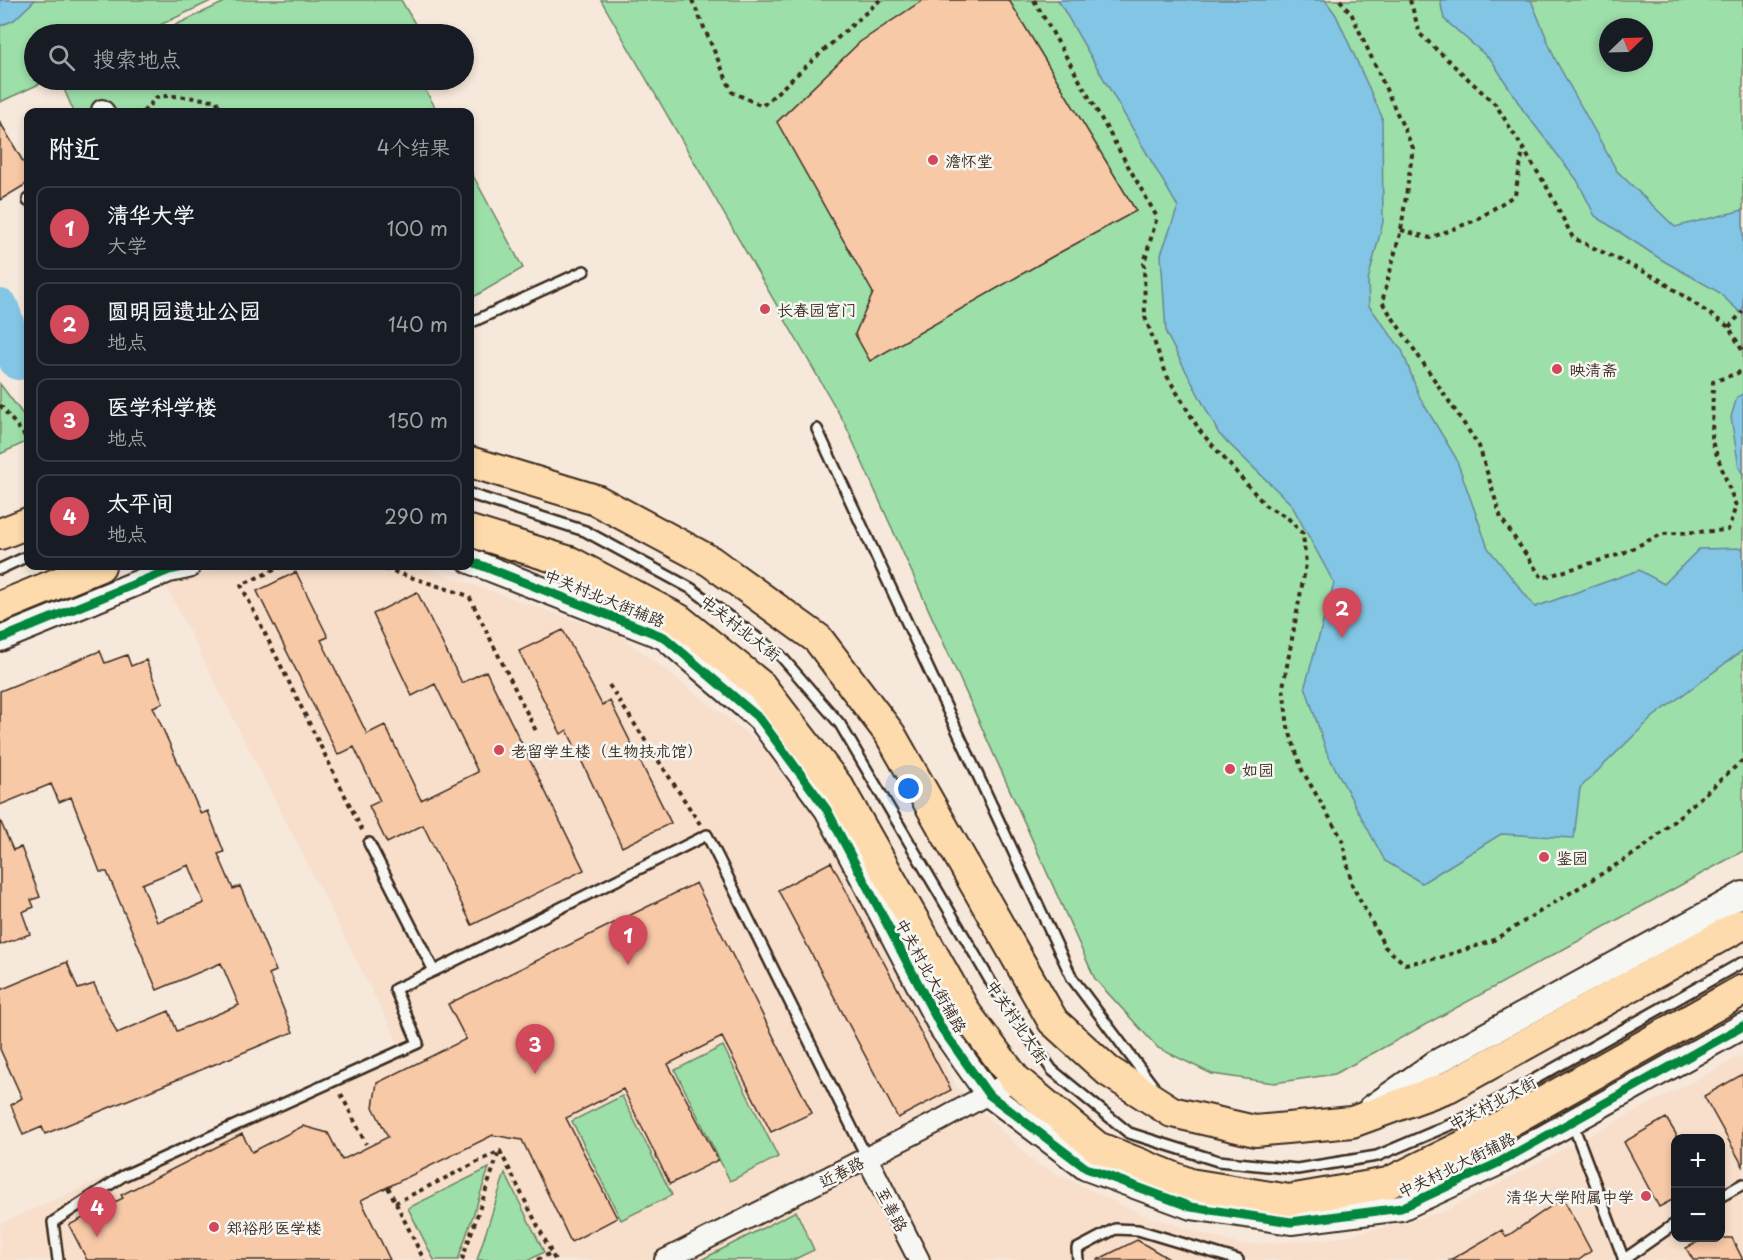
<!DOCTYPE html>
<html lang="zh">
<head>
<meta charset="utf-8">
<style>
	body { margin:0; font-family:"Playpen Sans","LXGW WenKai TC",sans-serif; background:#242831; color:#f1f3f6 }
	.controls { position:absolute; right:18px; bottom:18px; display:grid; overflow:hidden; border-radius:12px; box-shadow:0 3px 9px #0003 }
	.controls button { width:54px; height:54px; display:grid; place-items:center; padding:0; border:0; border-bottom:2px solid #363941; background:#171b24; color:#f1f3f6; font:30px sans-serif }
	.compass { position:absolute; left:1599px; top:18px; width:54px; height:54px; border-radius:50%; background:#171b24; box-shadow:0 3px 9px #0003; rotate:67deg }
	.you { position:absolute; left:909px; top:789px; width:21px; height:21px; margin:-15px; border:4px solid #fff; border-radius:50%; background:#1a73e8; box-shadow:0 0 0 9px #1a73e833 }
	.badge { display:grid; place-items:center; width:39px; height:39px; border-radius:50%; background:#d1495b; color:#fff; font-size:20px; font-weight:700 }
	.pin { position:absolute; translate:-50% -50px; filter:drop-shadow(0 2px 3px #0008) }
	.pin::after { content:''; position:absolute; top:32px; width:21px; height:18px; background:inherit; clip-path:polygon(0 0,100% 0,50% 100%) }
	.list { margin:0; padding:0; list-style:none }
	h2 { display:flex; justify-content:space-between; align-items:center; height:78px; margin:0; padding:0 24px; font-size:26px }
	h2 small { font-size:20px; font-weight:400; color:#9ea1a6 }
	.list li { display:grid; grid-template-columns:39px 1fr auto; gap:18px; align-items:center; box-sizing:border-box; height:84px; margin:0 12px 12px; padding:0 12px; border:2px solid #363941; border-radius:12px }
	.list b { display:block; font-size:22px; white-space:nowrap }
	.list p { margin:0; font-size:20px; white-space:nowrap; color:#9ea1a6 }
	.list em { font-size:20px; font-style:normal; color:#9ea1a6 }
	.icon { flex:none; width:33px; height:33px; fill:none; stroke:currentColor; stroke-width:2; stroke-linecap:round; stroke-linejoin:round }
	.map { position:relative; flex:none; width:1743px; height:1260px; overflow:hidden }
	.search { position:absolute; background:#171b24; box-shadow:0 3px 9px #0003; left:24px; top:24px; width:450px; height:66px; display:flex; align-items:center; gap:15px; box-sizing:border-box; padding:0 21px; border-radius:33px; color:#9ea1a6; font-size:22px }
	.panel { position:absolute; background:#171b24; box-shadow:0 3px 9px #0003; left:24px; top:108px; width:450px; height:462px; border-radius:12px }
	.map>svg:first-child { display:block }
	.built { fill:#f7dfcc; fill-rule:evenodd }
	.green { fill:#9ddfa9; stroke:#6c8464; stroke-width:1.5; fill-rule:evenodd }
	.water { fill:#83c5e4; stroke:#668795; stroke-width:1.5 }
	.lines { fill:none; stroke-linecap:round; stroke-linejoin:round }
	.river { stroke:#83c5e4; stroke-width:38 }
	.building { fill:#f8c9a7; stroke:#3b2a1e; stroke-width:1.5; fill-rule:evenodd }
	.service-casing { stroke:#3b2a1e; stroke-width:14 }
	.minor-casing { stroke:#3b2a1e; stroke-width:24 }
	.tertiary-casing { stroke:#3b2a1e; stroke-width:28 }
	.primary-casing { stroke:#3b2a1e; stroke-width:34 }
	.path { stroke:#3b2a1e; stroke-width:4; stroke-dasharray:4.5 4.5; stroke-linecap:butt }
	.service { stroke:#f6f6f2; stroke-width:9 }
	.minor { stroke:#f6f6f2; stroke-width:20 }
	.tertiary { stroke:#f6f6f2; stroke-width:24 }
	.primary { stroke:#fedbac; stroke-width:30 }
	.cycleway-casing { stroke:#f6f6f2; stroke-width:13 }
	.cycleway { stroke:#00873e; stroke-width:9 }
	.poi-dot { fill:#d1495b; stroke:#f6f6f2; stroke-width:2 }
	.labels { text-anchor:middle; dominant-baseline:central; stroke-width:5; stroke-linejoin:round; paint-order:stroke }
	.poi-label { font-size:16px; fill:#3b2a1e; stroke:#f6f6f2; text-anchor:start }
	.street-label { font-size:16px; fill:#3b2a1e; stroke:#f6f6f2 }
</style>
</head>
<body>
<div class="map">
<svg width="1743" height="1260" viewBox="0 0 1743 1260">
	<rect width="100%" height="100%" fill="#f7e8dc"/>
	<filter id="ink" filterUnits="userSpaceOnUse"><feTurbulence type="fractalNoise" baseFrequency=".0167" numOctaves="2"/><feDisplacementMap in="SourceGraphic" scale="12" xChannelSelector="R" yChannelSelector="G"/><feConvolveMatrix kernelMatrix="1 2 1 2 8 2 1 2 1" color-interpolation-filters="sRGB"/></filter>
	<g filter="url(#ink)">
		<path class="built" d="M 229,566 L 419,566 L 621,636 L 774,754 L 857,884 L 956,1086 L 1035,1163 L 1140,1214 L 1241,1245 L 1337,1238 L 1444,1212 L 1743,1055 L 1743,1260 L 0,1260 L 0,1224 L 400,1046 L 166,586 ZM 1676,1138 L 1720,1138 L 1720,1238 L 1676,1238 Z"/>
		<path class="green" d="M 0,0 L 213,0 L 141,34 L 34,34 L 34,80 L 48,80 L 0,102 Z
			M 229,0 L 401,0 L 421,34 L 156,34 Z
			M 601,0 L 1743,0 L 1743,851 L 1335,1074 L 1274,1083 L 1212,1074 L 1158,1048 L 1095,979 L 845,424 ZM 1608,27 L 1644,27 L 1644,63 L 1608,63 Z
			M 60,80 L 435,80 L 423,86 L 438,112 L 74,112 Z
			M 470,170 L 523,268 L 470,299 Z
			M 0,384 L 28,421 L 28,441 L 0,454 Z
			M 723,1046 L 778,1157 L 730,1181 L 675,1070 Z
			M 622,1096 L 672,1195 L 621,1220 L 572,1121 Z
			M 489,1168 L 458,1260 L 434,1260 L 408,1208 Z
			M 505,1173 L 544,1252 L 529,1260 L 477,1260 Z
			M 796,1211 L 814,1250 L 793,1260 L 701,1260 Z"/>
		<path class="water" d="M 0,0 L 35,0 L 14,20 L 0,26 Z
			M 1058,0 L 1325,0 L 1336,15 L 1382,117 L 1383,222 L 1368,280 L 1369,306 L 1402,350 L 1420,398 L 1456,458 L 1488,548 L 1535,607 L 1639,570 L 1664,584 L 1699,549 L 1743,548 L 1743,650 L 1653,717 L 1580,788 L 1574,838 L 1501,834 L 1422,883 L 1385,861 L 1327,753 L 1305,686 L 1334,583 L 1291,504 L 1219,434 L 1166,333 L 1161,254 L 1178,207 Z
			M 1440,0 L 1531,0 L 1555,59 L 1617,171 L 1675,227 L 1743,210 L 1743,315 L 1717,291 L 1662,260 L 1595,216 L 1577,180 L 1523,110 L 1492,61 L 1444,19 Z
			M 1743,394 L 1743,474 L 1739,468 L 1731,417 L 1737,397 Z"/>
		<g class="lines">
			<path class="river" d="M 0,308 L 18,361"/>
		</g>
		<path class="building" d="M 923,0 L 1009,0 L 1136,211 L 1057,254 L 870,361 L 855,334 L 873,293 L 777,122 L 860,42 Z
			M 0,122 L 28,170 L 28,183 L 0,200 Z
			M 296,572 L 328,637 L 321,640 L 367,734 L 385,725 L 421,800 L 478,772 L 435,684 L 412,696 L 373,614 L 417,592 L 462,683 L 486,671 L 584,870 L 472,925 L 423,825 L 387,843 L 369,806 L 380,801 L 354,747 L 338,755 L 257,591 Z
			M 563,630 L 602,705 L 610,701 L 671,823 L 622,847 L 567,730 L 561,734 L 519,651 Z
			M 100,651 L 105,663 L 127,655 L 131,666 L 146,660 L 163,703 L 153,707 L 201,814 L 208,811 L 224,852 L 218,854 L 233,889 L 240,886 L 276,971 L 269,974 L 293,1032 L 45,1134 L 42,1127 L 23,1135 L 11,1105 L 22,1098 L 0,1049 L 0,990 L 67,962 L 78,989 L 94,984 L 117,1033 L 169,1011 L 177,1031 L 239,1005 L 221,963 L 157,990 L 107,872 L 100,872 L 71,797 L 59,802 L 51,784 L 0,805 L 0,691 ZM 189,865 L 204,903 L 157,922 L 142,884 Z
			M 0,820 L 13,850 L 21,847 L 40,897 L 31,900 L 34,907 L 22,912 L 30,934 L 0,945 Z
			M 831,862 L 951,1090 L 898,1118 L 778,890 Z
			M 696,883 L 812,1113 L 771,1132 L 722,1037 L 668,1064 L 718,1160 L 670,1184 L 623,1089 L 566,1118 L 617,1218 L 571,1242 L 522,1140 L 493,1135 L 361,1200 L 390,1260 L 87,1260 L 69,1225 L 123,1198 L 121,1195 L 242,1134 L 252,1152 L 303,1126 L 328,1133 L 342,1160 L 388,1137 L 373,1107 L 377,1083 L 466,1039 L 448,1004 Z
			M 1743,1074 L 1743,1166 L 1704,1096 Z
			M 1666,1118 L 1676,1134 L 1676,1198 L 1659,1207 L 1624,1142 Z
			M 1563,1198 L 1591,1251 L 1579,1260 L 1450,1260 L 1502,1230 L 1506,1237 Z
			M 1705,1238 L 1732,1238 L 1743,1260 L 1693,1260 L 1686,1248 Z
			M 1137,1240 L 1171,1260 L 1097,1260 Z"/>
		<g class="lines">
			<g class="service-casing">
				<path id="service" d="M 28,199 L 28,201
					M 470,323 L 584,271
					M 817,429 L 1072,978 L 1153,1086
					M 470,494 L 585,531 L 692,589 L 780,655 L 840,724 L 995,989 L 1052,1070 L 1129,1133 L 1218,1161 L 1297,1169 L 1377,1156 L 1464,1119 L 1743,962
					M 0,569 L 28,556
					M 369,843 L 434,971 L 707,835 L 867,1158
					M 1572,1122 L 1624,1260
					M 1720,1197 L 1743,1184
					M 58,1260 L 53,1222 L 123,1176 L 418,1043 L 395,989 L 434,971
					M 1078,1260 L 1077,1249 L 1115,1229 L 1138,1230 L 1238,1260
					M 1623,1260 L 1676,1223"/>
			</g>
			<g class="minor-casing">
				<path id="minor" d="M 102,110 L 104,112
					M 867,1158 L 919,1260
					M 665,1260 L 941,1120 L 1015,1079"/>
			</g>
			<g class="tertiary-casing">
				<path id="tertiary" d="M 470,561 L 664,637 L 760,719 L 827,810 L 942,1029 L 988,1094 L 1086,1168 L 1191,1207 L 1291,1222 L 1401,1208 L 1498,1163 L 1743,1026
					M 0,639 L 169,570 L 188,566
					M 1371,1108 L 1435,1063 L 1743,894"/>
			</g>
			<g class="primary-casing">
				<path id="primary" d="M 470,462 L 596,500 L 710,561 L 818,639 L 890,734 L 1053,1021 L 1108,1071 L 1172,1112 L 1255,1131 L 1352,1122 L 1448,1087 L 1743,924
					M 470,531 L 570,562 L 678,619 L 761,686 L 839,788 L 967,1015 L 1015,1079 L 1097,1147 L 1190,1184 L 1289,1200 L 1388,1183 L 1478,1139 L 1743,990
					M 0,534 L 28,523
					M 0,607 L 100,566"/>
			</g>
			<path class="path" d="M 692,0 L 732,92 L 762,106 L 880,0
				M 1034,0 L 1157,217 L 1144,263 L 1145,317 L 1167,376 L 1200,431 L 1266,506 L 1287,517 L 1303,534 L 1306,564 L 1283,687 L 1288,727 L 1302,770 L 1342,839 L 1352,885 L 1385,947 L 1405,964 L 1438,958 L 1492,941 L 1642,849 L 1743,760
				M 1340,0 L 1352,15 L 1413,148 L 1401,230 L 1382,302 L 1479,446 L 1501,518 L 1542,578 L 1621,554 L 1662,534 L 1728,530 L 1736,506 L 1712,442 L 1713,382 L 1743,371
				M 1410,0 L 1420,34 L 1496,105 L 1548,189 L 1573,238 L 1657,278 L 1729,327 L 1743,352
				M 143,112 L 157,97 C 177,94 195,99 216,100 L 222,112
				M 1401,230 L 1430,238 L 1476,220 L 1515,195 L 1523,150
				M 1729,327 L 1743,311
				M 0,405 L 28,440
				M 283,566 L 241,585 L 363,832
				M 376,566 L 469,596 L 537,733
				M 609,685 L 700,824
				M 341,1094 L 366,1144
				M 388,1187 L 424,1260
				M 395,1203 L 500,1151 L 555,1260
				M 462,1260 L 499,1152
				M 537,1260 L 551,1253"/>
			<use href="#service" class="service"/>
			<use href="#minor" class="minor"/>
			<use href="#tertiary" class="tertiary"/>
			<use href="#primary" class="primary"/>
			<g class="cycleway-casing">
				<path id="cycleway" d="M 470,561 L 664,637 L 760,719 L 827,810 L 942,1029 L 988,1094 L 1086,1168 L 1191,1207 L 1291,1222 L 1401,1208 L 1498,1163 L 1743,1026
					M 0,639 L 169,570 L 188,566"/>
			</g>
			<use href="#cycleway" class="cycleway"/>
		</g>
	</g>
	<g class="poi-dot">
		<circle cx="933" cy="160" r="6"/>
		<circle cx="765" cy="309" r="6"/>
		<circle cx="1557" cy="369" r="6"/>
		<circle cx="499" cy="750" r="6"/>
		<circle cx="1230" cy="769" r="6"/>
		<circle cx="1544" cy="857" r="6"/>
		<circle cx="1646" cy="1196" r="6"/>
		<circle cx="214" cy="1227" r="6"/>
	</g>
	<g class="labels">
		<g class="poi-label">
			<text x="945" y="160">澹怀堂</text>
			<text x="777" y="309">长春园宫门</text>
			<text x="1569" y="369">映清斋</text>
			<text x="511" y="750">老留学生楼（生物技术馆）</text>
			<text x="1242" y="769">如园</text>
			<text x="1556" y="857">鉴园</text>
			<text x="1634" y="1196" text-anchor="end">清华大学附属中学</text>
			<text x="226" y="1227">郑裕彤医学楼</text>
		</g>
		<g class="street-label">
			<text transform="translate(605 597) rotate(22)">中关村北大街辅路</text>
			<text transform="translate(741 627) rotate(38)">中关村北大街</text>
			<text transform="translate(932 975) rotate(61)">中关村北大街辅路</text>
			<text transform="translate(1018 1021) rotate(56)">中关村北大街</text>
			<text transform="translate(1492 1102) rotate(-28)">中关村北大街</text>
			<text transform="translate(1456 1164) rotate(-26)">中关村北大街辅路</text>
			<text transform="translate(841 1171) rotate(-27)">近春路</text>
			<text transform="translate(893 1209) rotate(63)">至善路</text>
		</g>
	</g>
</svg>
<div class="controls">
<button>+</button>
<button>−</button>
</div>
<svg class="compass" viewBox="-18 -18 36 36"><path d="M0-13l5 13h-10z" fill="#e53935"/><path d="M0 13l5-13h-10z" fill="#9ea1a6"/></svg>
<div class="you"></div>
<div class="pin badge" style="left:628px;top:965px">1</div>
<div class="pin badge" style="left:1342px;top:638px">2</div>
<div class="pin badge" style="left:535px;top:1074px">3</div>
<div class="pin badge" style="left:97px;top:1237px">4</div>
<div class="search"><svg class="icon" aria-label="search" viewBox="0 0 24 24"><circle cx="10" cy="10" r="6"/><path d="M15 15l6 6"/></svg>搜索地点</div>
<section class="panel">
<h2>附近<small>4个结果</small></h2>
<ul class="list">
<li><span class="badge">1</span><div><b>清华大学</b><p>大学</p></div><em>100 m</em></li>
<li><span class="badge">2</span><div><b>圆明园遗址公园</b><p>地点</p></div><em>140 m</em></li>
<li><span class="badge">3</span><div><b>医学科学楼</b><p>地点</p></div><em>150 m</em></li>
<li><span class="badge">4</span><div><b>太平间</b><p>地点</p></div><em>290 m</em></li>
</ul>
</section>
</div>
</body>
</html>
